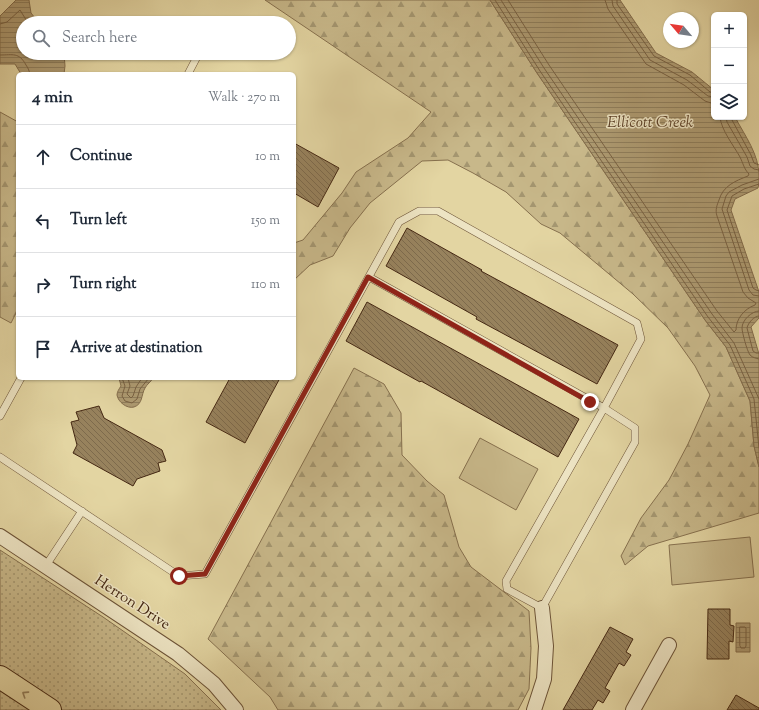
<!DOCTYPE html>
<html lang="en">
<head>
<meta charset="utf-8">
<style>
	body { margin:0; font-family:"Sorts Mill Goudy",serif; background:#f6f6f7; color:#1f2937 }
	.controls { position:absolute; right:12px; top:12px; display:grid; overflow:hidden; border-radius:6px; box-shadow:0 1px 3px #0004 }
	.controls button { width:36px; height:36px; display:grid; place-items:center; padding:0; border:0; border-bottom:1px solid #e0e1e3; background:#fff; color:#1f2937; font:20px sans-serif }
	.compass { position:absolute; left:663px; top:12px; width:36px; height:36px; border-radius:50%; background:#fff; box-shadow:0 1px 3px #0004; rotate:299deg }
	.stop { position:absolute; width:12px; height:12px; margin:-9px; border:3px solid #8f2418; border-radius:50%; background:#fff }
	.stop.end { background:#8f2418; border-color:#fff; box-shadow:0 1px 4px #0008 }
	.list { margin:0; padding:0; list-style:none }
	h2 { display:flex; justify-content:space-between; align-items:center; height:52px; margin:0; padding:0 16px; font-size:17px }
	h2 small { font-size:13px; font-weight:400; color:#747a83 }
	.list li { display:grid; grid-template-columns:26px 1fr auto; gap:12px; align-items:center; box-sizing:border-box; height:64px; padding:0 16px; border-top:1px solid #e0e1e3 }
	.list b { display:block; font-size:15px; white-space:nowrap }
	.list em { font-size:13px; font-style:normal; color:#747a83 }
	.icon { flex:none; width:22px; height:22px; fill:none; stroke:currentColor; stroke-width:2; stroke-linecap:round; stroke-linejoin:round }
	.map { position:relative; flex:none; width:759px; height:710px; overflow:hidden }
	.search { position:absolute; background:#fff; box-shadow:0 1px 3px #0004; left:16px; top:16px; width:280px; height:44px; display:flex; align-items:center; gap:10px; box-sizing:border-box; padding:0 14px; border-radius:22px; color:#747a83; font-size:15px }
	.panel { position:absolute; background:#fff; box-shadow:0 1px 3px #0004; left:16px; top:72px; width:280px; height:308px; border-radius:6px }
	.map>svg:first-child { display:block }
	.grass { fill:url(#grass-dots); stroke:#86704e }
	.forest { fill:url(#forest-firs); stroke:#86704e }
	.park { fill:#c8b88a; stroke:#86704e }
	.water { fill:url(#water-rules); stroke:#836c4b }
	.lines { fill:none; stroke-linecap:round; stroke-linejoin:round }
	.shore { stroke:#796142; stroke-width:1 }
	.building { fill:url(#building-back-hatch); stroke:#452813 }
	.lane-casing { stroke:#6c5337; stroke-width:8 }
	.street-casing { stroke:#6c5337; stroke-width:16 }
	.highway-casing { stroke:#452813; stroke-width:24 }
	.lane { stroke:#ede4c3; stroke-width:7 }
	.street { stroke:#ede4c3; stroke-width:14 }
	.highway { stroke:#e3d5a2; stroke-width:22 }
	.oneway { stroke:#947e5a }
	.route { stroke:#8f2418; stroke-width:5 }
	.labels { text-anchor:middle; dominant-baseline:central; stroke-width:3; stroke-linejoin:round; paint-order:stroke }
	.street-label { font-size:15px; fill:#452813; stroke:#ede4c3 }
	.water-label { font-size:16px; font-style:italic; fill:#5f442a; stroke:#ede4c3 }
</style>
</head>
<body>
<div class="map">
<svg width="759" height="710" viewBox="0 0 759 710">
	<defs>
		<pattern id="grass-dots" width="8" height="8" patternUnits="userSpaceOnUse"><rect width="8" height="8" fill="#c8b88a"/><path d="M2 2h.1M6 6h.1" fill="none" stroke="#a49670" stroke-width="1.8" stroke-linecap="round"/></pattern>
		<pattern id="forest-firs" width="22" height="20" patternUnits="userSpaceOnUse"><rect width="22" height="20" fill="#c8b88a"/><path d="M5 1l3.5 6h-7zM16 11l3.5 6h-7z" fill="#a49670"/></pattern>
		<pattern id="water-rules" width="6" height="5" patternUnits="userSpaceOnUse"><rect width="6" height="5" fill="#ad9a71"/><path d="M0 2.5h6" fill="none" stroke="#8f7e5c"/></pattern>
		<pattern id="building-back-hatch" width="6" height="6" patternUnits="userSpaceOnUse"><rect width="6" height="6" fill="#97825d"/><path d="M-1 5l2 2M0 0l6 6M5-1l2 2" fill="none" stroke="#7d6a4c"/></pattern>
	</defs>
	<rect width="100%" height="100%" fill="#e3d5a2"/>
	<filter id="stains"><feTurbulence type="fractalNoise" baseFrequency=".005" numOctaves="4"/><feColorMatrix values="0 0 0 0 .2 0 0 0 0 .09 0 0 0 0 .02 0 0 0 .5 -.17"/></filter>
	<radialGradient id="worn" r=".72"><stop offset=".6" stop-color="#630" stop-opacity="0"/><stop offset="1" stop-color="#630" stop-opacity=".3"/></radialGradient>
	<path class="grass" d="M 0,550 L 103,617 L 185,674 L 221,710 L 0,710 Z"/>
	<path class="forest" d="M 265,0 L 490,0 L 537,73 L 705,320 L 726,347 L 750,401 L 754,446 L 759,467 L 759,513 L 648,546 L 625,565 L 621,556 L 641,518 L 669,480 L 688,444 L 710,395 L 695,366 L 668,328 L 633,294 L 560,233 L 541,224 L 506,192 L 473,173 L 448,160 L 422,161 L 370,203 L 350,228 L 333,256 L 310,265 L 294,280 L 294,243 L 303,240 L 342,193 L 356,172 L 408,138 L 431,112 Z
		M 0,112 L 18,122 L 18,309 L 11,323 L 0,317 Z
		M 354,368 L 384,384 L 401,413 L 402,455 L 427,481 L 444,495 L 459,547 L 471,567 L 529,611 L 531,648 L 529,689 L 518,710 L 278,710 L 270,697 L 208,639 Z"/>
	<path class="park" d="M 480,438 L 538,469 L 516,510 L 459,478 Z
		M 750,537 L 754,577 L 672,585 L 669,545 Z"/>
	<path class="water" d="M 16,0 L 29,0 L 31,13 L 39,23 L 23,23 L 23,53 L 64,53 L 65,66 L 64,74 L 21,74 L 15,64 L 0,64 L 0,16 Z
		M 490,0 L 620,0 L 656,53 L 692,72 L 714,90 L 714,117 L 735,117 C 745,136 759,154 759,176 C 759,180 759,184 758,188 L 735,199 L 731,210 L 759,292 L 759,318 L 751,327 L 759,354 L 759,467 L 754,446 L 750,401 L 726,347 L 705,320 L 537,73 Z
		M 119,378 L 153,378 C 151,382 147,384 145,388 C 141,395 143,404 134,407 C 127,409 118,402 117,395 C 117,392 119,389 121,386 Z
		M 736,623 L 750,623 L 750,652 L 736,652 Z"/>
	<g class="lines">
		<path class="shore" d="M 495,0 L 540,71 L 708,317 L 730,345 L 754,399 L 759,448
			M 501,0 L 544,68 L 712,314 L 734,343 L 759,399
			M 508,0 L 549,65 L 717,311 L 734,332 L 736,330 C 736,319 744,309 755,305 L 756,303 L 748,298 L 743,292 L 717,216 C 715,210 717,205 719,200 C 723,186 735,181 748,176 L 749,174 C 744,169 743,163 740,157 C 734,146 721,130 720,117
			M 605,0 L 608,9 L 646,64 L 684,85 L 705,101 L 714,104
			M 612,0 L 613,6 L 650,60 L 687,80 L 708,96 L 714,97
			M 617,0 L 617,4 L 654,56 L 690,75 L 710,92 L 714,92
			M 0,24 L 7,22 L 20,10 L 28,23
			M 0,55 C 13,55 19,52 26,65 C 28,68 29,70 30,74
			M 726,117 L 727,122 L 747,157 L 750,166 L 754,169 L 759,170
			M 731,117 L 732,120 L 751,155 L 754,163 L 759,165
			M 759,179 L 742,185 L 729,192 L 726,196 L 722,209 L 749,290 L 753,295 L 759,296
			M 759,184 L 744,189 L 732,196 L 727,210 L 753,288 L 756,290 L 759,291
			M 759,311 C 752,311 742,320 742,328 C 742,332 747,351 750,355 C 753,358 756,358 759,359
			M 759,316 C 754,316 748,323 747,328 L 753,351 L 756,353 L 759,353
			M 122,378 L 125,386 L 122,396 L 125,401 L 132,403 L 137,399 L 140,389 L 149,378
			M 128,378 L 130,386 L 127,394 L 131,398 L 133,396 L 136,387 L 142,378
			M 740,627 L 745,627 L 746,628 L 746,646 L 745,648 L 741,648 L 740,646 Z"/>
	</g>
	<path class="building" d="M 294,143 L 339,168 L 318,207 L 294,193 Z
		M 407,228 L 482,270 L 481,271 L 618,345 L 597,384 L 476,319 L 477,317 L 386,266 Z
		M 367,302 L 579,419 L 558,457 L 421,381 L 420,382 L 346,341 Z
		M 230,378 L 280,378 L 245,443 L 206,422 Z
		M 99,406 L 104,418 L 162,450 L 166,461 L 158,463 L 160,471 L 137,479 L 133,486 L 73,453 L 77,445 L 71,422 L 79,420 L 76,412 Z
		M 708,609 L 730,609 L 730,625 L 734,626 L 733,642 L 729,641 L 729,659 L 707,659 Z
		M 610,627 L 633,639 L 626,652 L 631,655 L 624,666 L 619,663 L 605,688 L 610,691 L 603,703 L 598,700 L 592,710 L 563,710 Z
		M 736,695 L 759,708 L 759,710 L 727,710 Z"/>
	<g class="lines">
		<g class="lane-casing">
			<path id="lane" d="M 216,23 L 217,22
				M 188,74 L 199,53
				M 0,416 L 21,378
				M 0,457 L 179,576 L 205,574 L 399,222 L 419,211 L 438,211 L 637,323 L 641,339 L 604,408 L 506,581 L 507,589 L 542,608 L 635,442 L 635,428 L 604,408 L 369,277
				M 45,567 L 82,511"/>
		</g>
		<g class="street-casing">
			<path id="street" d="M 0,536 L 178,654 L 214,684 L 236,710
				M 534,710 L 544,679 L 546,646 L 542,608
				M 633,710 L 669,645"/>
		</g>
		<g class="highway-casing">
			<path id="highway" d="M 0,677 L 50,710"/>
		</g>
		<use href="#lane" class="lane"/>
		<use href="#street" class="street"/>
		<use href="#highway" class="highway"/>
	</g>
	<defs><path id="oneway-chevron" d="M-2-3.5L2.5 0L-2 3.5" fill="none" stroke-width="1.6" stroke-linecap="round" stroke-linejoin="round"/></defs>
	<use class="oneway" href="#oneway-chevron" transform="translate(25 694) rotate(-147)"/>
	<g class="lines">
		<path class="route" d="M 179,576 L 205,574 L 368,277 L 590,402"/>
	</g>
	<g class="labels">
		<g class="street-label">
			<text transform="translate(132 603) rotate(33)">Herron Drive</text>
		</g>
		<g class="water-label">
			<text x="650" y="123">Ellicott Creek</text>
		</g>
	</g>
	<rect width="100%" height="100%" filter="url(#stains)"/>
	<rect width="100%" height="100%" fill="url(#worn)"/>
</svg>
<div class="controls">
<button>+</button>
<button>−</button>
<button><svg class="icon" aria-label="layers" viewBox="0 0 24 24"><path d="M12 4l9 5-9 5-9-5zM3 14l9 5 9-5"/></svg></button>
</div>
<svg class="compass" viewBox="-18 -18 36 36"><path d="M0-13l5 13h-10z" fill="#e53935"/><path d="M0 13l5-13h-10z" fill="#747a83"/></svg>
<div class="stop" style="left:179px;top:576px"></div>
<div class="stop end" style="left:590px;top:402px"></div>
<div class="search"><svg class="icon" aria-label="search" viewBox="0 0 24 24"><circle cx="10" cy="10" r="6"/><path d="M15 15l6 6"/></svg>Search here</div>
<section class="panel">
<h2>4 min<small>Walk · 270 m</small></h2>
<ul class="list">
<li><svg class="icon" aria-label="ahead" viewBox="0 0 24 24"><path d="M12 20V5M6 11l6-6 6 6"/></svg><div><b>Continue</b></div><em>10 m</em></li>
<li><svg class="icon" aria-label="left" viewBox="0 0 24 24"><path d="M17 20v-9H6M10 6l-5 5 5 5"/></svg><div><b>Turn left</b></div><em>150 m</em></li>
<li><svg class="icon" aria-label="right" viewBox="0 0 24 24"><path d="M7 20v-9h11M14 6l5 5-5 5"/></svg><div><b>Turn right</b></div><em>110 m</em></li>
<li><svg class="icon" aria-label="arrive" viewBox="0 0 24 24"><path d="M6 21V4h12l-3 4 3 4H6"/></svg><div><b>Arrive at destination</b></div></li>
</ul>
</section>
</div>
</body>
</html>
